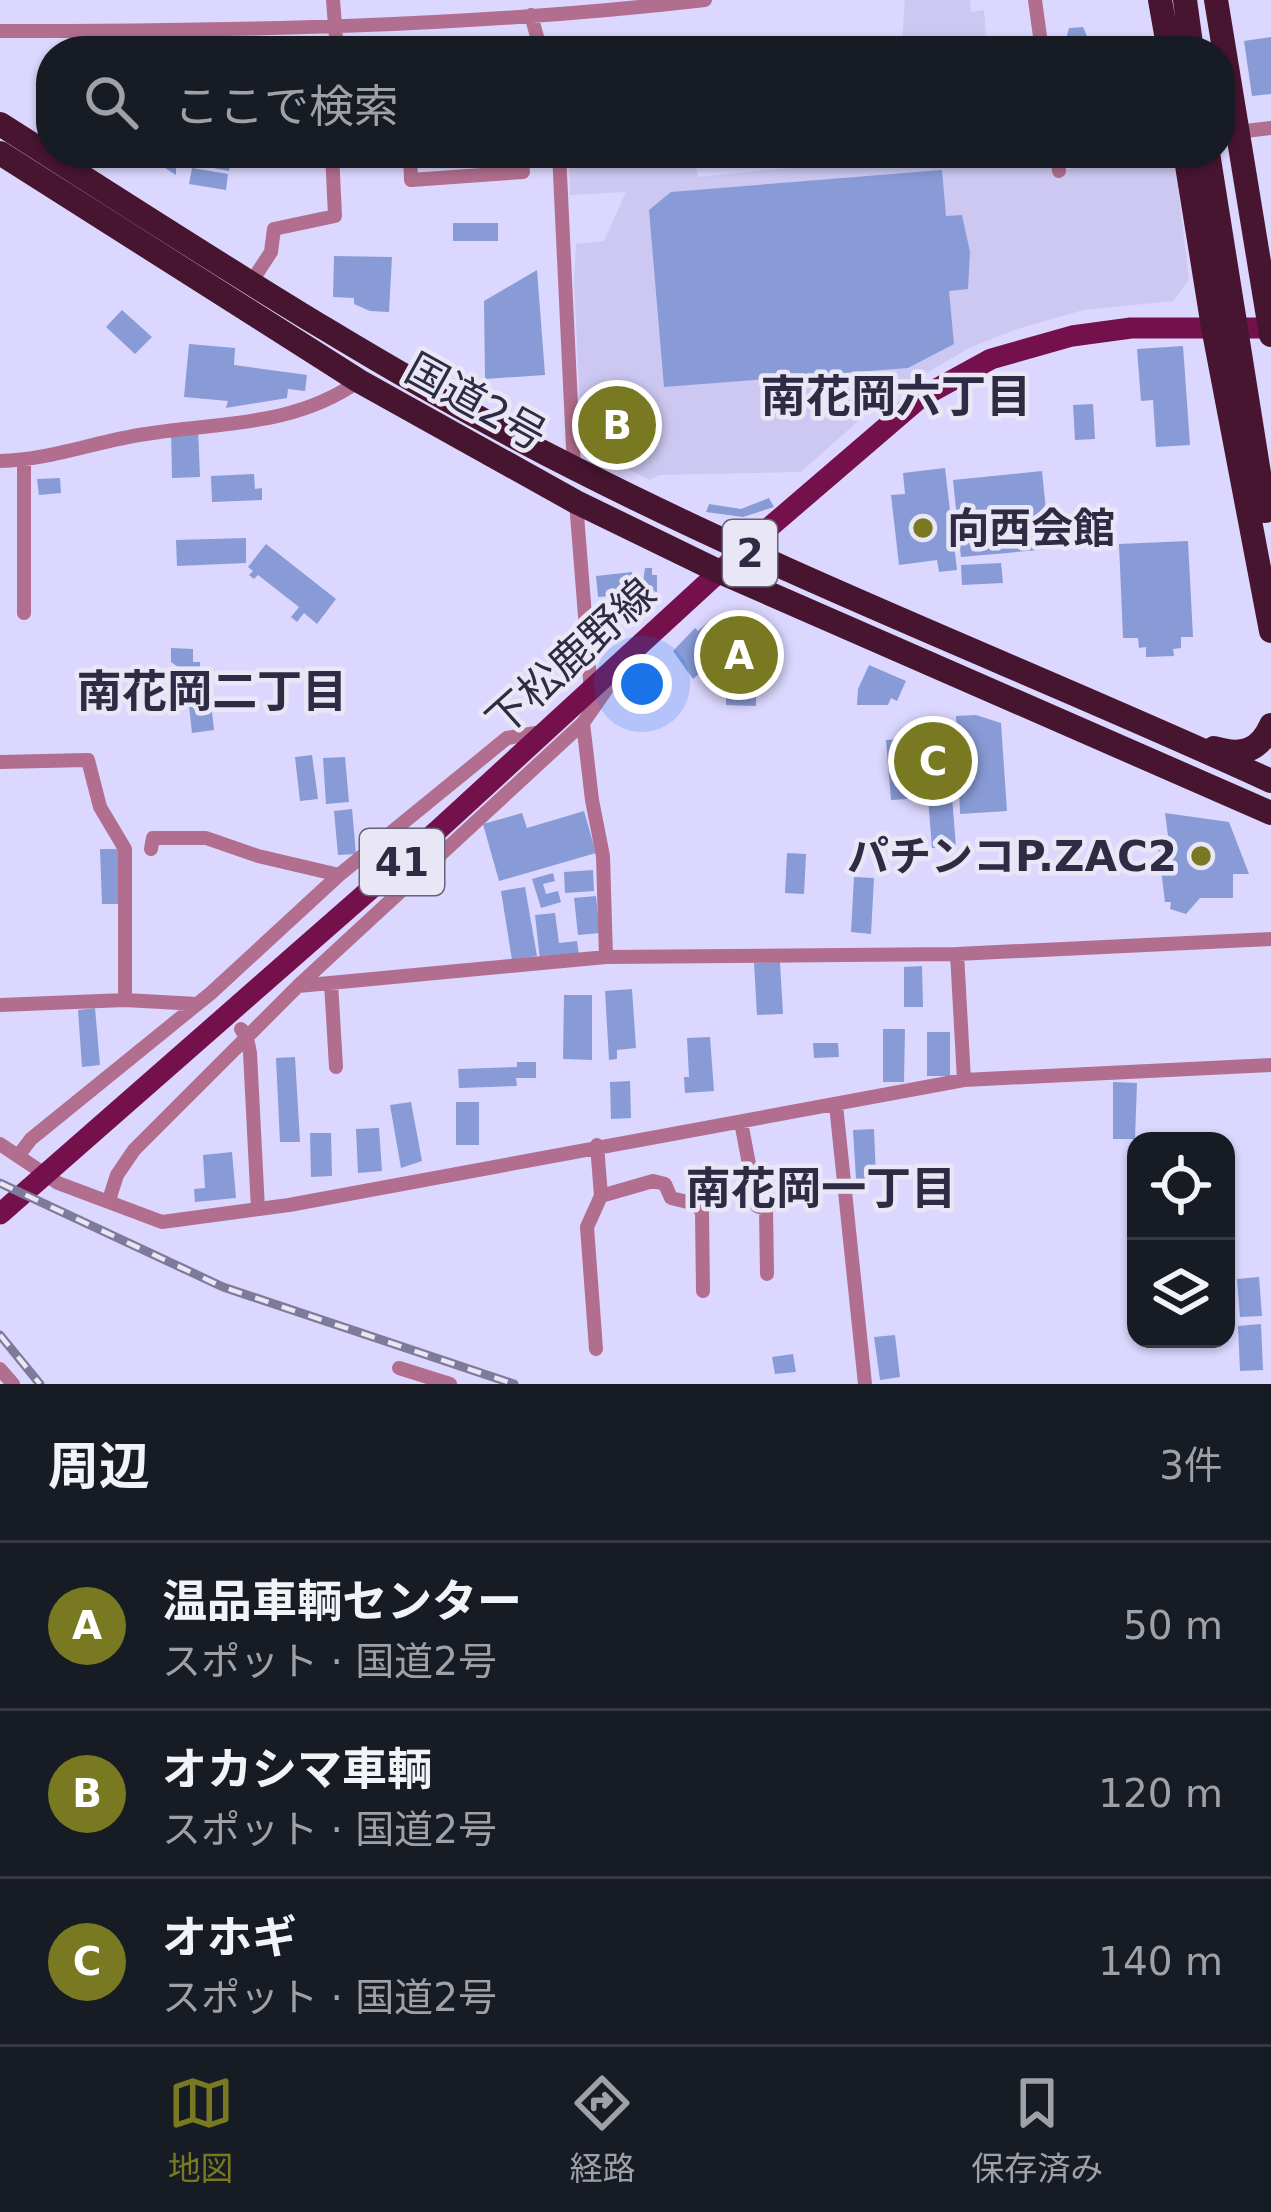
<!DOCTYPE html>
<html lang="ja">
<head>
<meta charset="utf-8">
<style>
	body { margin:0; font-family:"DejaVu Sans","Noto Sans JP",sans-serif; background:#242831; color:#f1f3f6 }
	.controls { position:absolute; right:36px; bottom:36px; display:grid; overflow:hidden; border-radius:24px; box-shadow:0 3px 9px #0004 }
	.controls button { width:108px; height:108px; display:grid; place-items:center; padding:0; border:0; border-bottom:3px solid #363941; background:#171b24; color:#f1f3f6; font:60px sans-serif }
	.you { position:absolute; left:642px; top:684px; width:42px; height:42px; margin:-30px; border:9px solid #fff; border-radius:50%; background:#1a73e8; box-shadow:0 0 0 18px #1a73e833 }
	.badge { display:grid; place-items:center; width:78px; height:78px; border-radius:50%; background:#787921; color:#fff; font-size:39px; font-weight:700 }
	.pin { position:absolute; translate:-50% -50%; border:6px solid #fff; box-shadow:0 3px 12px #0006 }
	.list { margin:0; padding:0; list-style:none }
	h2 { display:flex; justify-content:space-between; align-items:center; height:156px; margin:0; padding:0 48px; font-size:51px }
	h2 small { font-size:39px; font-weight:400; color:#9ea1a6 }
	.list li { display:grid; grid-template-columns:78px 1fr auto; gap:36px; align-items:center; box-sizing:border-box; height:168px; padding:0 48px; border-top:3px solid #363941 }
	.list b { display:block; font-size:45px; white-space:nowrap }
	.list p { margin:0; font-size:39px; white-space:nowrap; color:#9ea1a6 }
	.list em { font-size:39px; font-style:normal; color:#9ea1a6 }
	.icon { flex:none; width:66px; height:66px; fill:none; stroke:currentColor; stroke-width:2; stroke-linecap:round; stroke-linejoin:round }
	.map { position:relative; flex:none; width:1271px; height:1384px; overflow:hidden }
	.search { position:absolute; background:#171b24; box-shadow:0 3px 9px #0004; left:36px; right:36px; top:36px; height:132px; display:flex; align-items:center; gap:30px; box-sizing:border-box; padding:0 42px; border-radius:48px; color:#9ea1a6; font-size:45px }
	.sheet { height:660px; background:#171b24 }
	nav { display:flex; justify-content:space-around; align-items:center; box-sizing:border-box; height:168px; border-top:3px solid #363941; background:#171b24; font-size:33px; color:#9ea1a6 }
	nav a { display:grid; justify-items:center; gap:6px }
	nav .on { color:#787921 }
	.map>svg:first-child { display:block }
	.built { fill:#ccc8f2 }
	.building { fill:#889bd6 }
	.lines { fill:none; stroke-linecap:round; stroke-linejoin:round }
	.street { stroke:#b16e8e; stroke-width:14 }
	.primary { stroke:#74104c; stroke-width:21 }
	.highway { stroke:#471530; stroke-width:24 }
	.rail-casing { stroke:#7e7a9a; stroke-width:9 }
	.rail { stroke:#e9e7f5; stroke-width:4.5; stroke-dasharray:14; stroke-linecap:butt }
	.poi-dot { fill:#787921; stroke:#e9e7f5; stroke-width:4.5 }
	.labels { text-anchor:middle; dominant-baseline:central; stroke-width:9; stroke-linejoin:round; paint-order:stroke }
	.shield { fill:#e9e7f5; stroke:#676379; stroke-width:3 }
	.shield-label { font-size:39px; font-weight:bold; fill:#2f2b44 }
	.street-label { font-size:42px; fill:#2f2b44; stroke:#e9e7f5 }
	.poi-label { font-size:42px; font-weight:bold; fill:#2f2b44; stroke:#e9e7f5; text-anchor:start }
	.neighbourhood-label { font-size:45px; font-weight:bold; fill:#2f2b44; stroke:#e9e7f5 }
</style>
</head>
<body>
<div class="map">
<svg width="1271" height="1384" viewBox="0 0 1271 1384">
	<rect width="100%" height="100%" fill="#dbd7fe"/>
	<path class="built" d="M 905,0 L 970,0 L 971,12 L 984,10 L 987,51 L 901,51 Z
		M 569,153 L 693,153 L 698,177 L 816,165 L 820,153 L 1056,153 L 1060,171 L 1142,153 L 1174,153 L 1189,280 L 1173,301 L 1083,310 L 1017,329 L 969,348 L 884,398 L 801,472 L 659,475 L 650,480 L 582,446 L 574,282 L 576,244 L 604,241 L 626,192 L 570,195 Z"/>
	<path class="building" d="M 1083,27 L 1090,43 L 1099,43 L 1100,51 L 1053,51 L 1064,47 L 1069,28 Z
		M 1271,37 L 1271,94 L 1252,96 L 1244,41 Z
		M 142,153 L 176,153 L 176,175 Z
		M 195,153 L 233,153 L 229,171 L 193,164 Z
		M 192,168 L 228,174 L 226,190 L 189,184 Z
		M 942,170 L 946,216 L 962,215 L 970,252 L 968,289 L 949,291 L 954,344 L 908,368 L 664,387 L 649,210 L 671,192 Z
		M 453,223 L 498,223 L 498,241 L 453,241 Z
		M 334,256 L 392,257 L 389,312 L 370,311 L 354,304 L 354,298 L 333,297 Z
		M 537,270 L 545,375 L 485,379 L 484,301 Z
		M 122,310 L 152,337 L 135,354 L 106,327 Z
		M 189,344 L 235,348 L 234,365 L 307,375 L 305,391 L 288,389 L 287,398 L 226,408 L 228,401 L 184,397 Z
		M 1183,346 L 1190,445 L 1156,447 L 1153,400 L 1141,401 L 1137,349 Z
		M 1093,404 L 1095,439 L 1075,440 L 1073,405 Z
		M 634,410 L 635,447 L 621,447 L 621,438 L 601,439 L 600,411 Z
		M 198,427 L 200,477 L 172,478 L 171,428 Z
		M 945,468 L 957,570 L 939,572 L 937,560 L 899,565 L 891,495 L 905,494 L 903,473 Z
		M 1042,471 L 1050,549 L 961,557 L 953,480 Z
		M 254,474 L 255,489 L 262,488 L 262,500 L 212,502 L 211,476 Z
		M 60,478 L 61,493 L 39,495 L 37,479 Z
		M 769,498 L 774,507 L 743,517 L 706,512 L 709,504 L 741,509 Z
		M 246,538 L 246,563 L 177,566 L 176,540 Z
		M 1188,541 L 1193,637 L 1181,637 L 1181,648 L 1173,649 L 1174,656 L 1146,657 L 1146,647 L 1139,648 L 1138,638 L 1123,638 L 1119,544 Z
		M 266,544 L 336,599 L 317,624 L 304,613 L 297,622 L 291,617 L 299,607 L 258,575 L 254,579 L 249,575 L 253,571 L 248,567 Z
		M 1001,563 L 1003,583 L 962,585 L 961,565 Z
		M 645,568 L 652,568 L 652,575 L 657,575 L 657,592 L 653,591 L 648,607 L 634,623 L 629,619 L 640,605 Z
		M 632,572 L 634,594 L 598,597 L 596,576 Z
		M 731,617 L 756,617 L 756,678 L 723,678 L 723,631 L 731,631 Z
		M 708,622 L 716,632 L 715,660 L 693,679 L 673,651 L 695,628 L 698,631 Z
		M 171,648 L 193,649 L 193,662 L 200,662 L 200,676 L 178,676 L 178,667 L 171,662 Z
		M 869,665 L 906,681 L 897,701 L 891,698 L 888,705 L 857,705 L 858,689 Z
		M 726,684 L 756,684 L 756,706 L 726,705 Z
		M 209,685 L 214,730 L 192,733 L 187,687 Z
		M 976,715 L 1001,723 L 1007,811 L 960,814 L 956,716 Z
		M 947,726 L 954,794 L 919,797 L 913,729 Z
		M 902,739 L 907,799 L 891,800 L 886,740 Z
		M 312,755 L 318,799 L 300,801 L 295,757 Z
		M 345,757 L 349,802 L 326,804 L 323,758 Z
		M 952,797 L 956,847 L 932,848 L 928,798 Z
		M 352,809 L 356,854 L 338,855 L 334,811 Z
		M 584,811 L 596,853 L 499,881 L 483,824 L 522,813 L 527,828 Z
		M 1165,813 L 1229,822 L 1249,874 L 1233,874 L 1233,898 L 1200,898 L 1186,914 L 1170,909 L 1171,902 L 1165,902 L 1157,838 L 1168,836 Z
		M 100,849 L 118,849 L 119,904 L 102,904 Z
		M 787,853 L 806,854 L 804,894 L 785,893 Z
		M 593,870 L 594,891 L 565,893 L 564,872 Z
		M 553,873 L 555,881 L 543,884 L 546,894 L 558,891 L 561,902 L 541,908 L 532,879 Z
		M 854,877 L 874,878 L 871,934 L 851,932 Z
		M 525,887 L 537,956 L 512,960 L 501,891 Z
		M 596,896 L 600,933 L 578,935 L 574,898 Z
		M 555,913 L 559,943 L 577,941 L 579,955 L 540,960 L 535,915 Z
		M 780,962 L 783,1014 L 757,1015 L 754,963 Z
		M 922,966 L 923,1007 L 904,1007 L 904,967 Z
		M 632,989 L 636,1048 L 617,1050 L 617,1059 L 609,1060 L 605,991 Z
		M 564,995 L 592,995 L 592,1060 L 563,1059 Z
		M 95,1008 L 100,1065 L 82,1067 L 78,1010 Z
		M 883,1029 L 905,1029 L 904,1082 L 883,1082 Z
		M 927,1032 L 950,1032 L 950,1076 L 927,1076 Z
		M 710,1037 L 714,1091 L 685,1093 L 684,1077 L 689,1077 L 687,1038 Z
		M 813,1043 L 838,1043 L 839,1057 L 814,1058 Z
		M 295,1057 L 300,1142 L 280,1142 L 276,1058 Z
		M 517,1062 L 536,1062 L 536,1078 L 516,1078 L 517,1086 L 459,1088 L 458,1069 L 517,1067 Z
		M 630,1081 L 631,1118 L 611,1119 L 610,1082 Z
		M 1113,1082 L 1137,1083 L 1135,1139 L 1113,1139 Z
		M 411,1102 L 422,1161 L 401,1168 L 390,1105 Z
		M 456,1102 L 479,1102 L 479,1145 L 456,1145 Z
		M 379,1128 L 382,1171 L 358,1173 L 356,1129 Z
		M 874,1129 L 876,1178 L 856,1179 L 853,1130 Z
		M 310,1133 L 331,1133 L 332,1176 L 311,1177 Z
		M 232,1152 L 236,1198 L 195,1202 L 194,1189 L 205,1188 L 203,1155 Z
		M 1259,1277 L 1262,1316 L 1240,1317 L 1237,1279 Z
		M 1261,1324 L 1263,1370 L 1240,1371 L 1238,1326 Z
		M 895,1335 L 900,1377 L 880,1380 L 874,1337 Z
		M 793,1354 L 796,1372 L 775,1374 L 772,1357 Z"/>
	<g class="lines">
		<path class="street" d="M 333,0 L 337,51
			M 1035,0 L 1042,51
			M 531,15 L 541,51
			M 0,31 C 234,31 472,27 705,0
			M 1237,132 L 1271,128
			M 410,153 L 411,180 L 523,172 L 521,153
			M 559,153 L 574,469
			M 1057,153 L 1059,171
			M 250,284 L 271,252 L 274,229 L 335,216 L 332,153
			M 0,461 C 50,460 96,441 146,434 C 222,422 293,427 359,381
			M 24,461 L 24,613
			M 576,502 L 591,692
			M 583,723 L 592,800 L 603,856 L 606,957
			M 0,762 L 88,760 L 100,807 L 125,849 L 125,1000
			M 151,849 L 153,838 L 206,838 L 258,856 L 339,875
			M 957,954 L 964,1080
			M 331,983 L 336,1067
			M 298,986 L 606,957 L 957,954 L 1271,939
			M 0,1005 L 125,1000 L 197,1004
			M 241,1029 L 247,1038 L 250,1053 L 258,1209
			M 836,1105 L 865,1384
			M 741,1122 L 757,1206 L 766,1209 L 767,1274
			M 0,1144 L 58,1183 L 162,1222 L 289,1205 L 964,1080 L 1271,1065
			M 18,1156 L 31,1139 L 211,993 L 339,875 L 507,738 L 541,732
			M 601,1196 L 653,1181 L 665,1184 L 671,1198 L 696,1204 L 702,1212 L 703,1291
			M 109,1200 L 117,1175 L 134,1150 L 298,986 L 583,723 L 615,677
			M 596,1349 L 587,1227 L 601,1196 L 597,1145
			M 399,1368 L 450,1384
			M 0,1369 L 13,1384"/>
		<path class="primary" d="M 0,1214 L 438,830 L 743,550 L 920,398 L 991,359 L 1072,336 L 1131,328 L 1271,328"/>
		<path class="highway" d="M 1160,0 L 1169,51
			M 1185,0 L 1192,51
			M 1216,0 L 1271,335
			M 0,124 C 189,244 376,368 576,469 C 802,584 1040,675 1271,781
			M 0,153 L 359,381 L 576,502 L 720,572 L 1271,813
			M 1185,153 L 1213,327 L 1271,631
			M 1208,153 L 1265,511
			M 1214,748 C 1241,756 1259,752 1271,725"/>
		<g class="rail-casing">
			<path id="rail" d="M 0,1183 L 223,1287 L 514,1384
				M 0,1335 L 40,1384"/>
		</g>
		<use href="#rail" class="rail"/>
	</g>
	<g class="poi-dot">
		<circle cx="923" cy="528" r="12"/>
		<circle cx="1201" cy="856" r="12"/>
	</g>
	<g class="labels">
		<g class="shield">
			<rect x="723" y="520" width="54" height="66" rx="9"/>
			<rect x="360" y="829" width="84" height="66" rx="9"/>
		</g>
		<g class="shield-label">
			<text x="750" y="553">2</text>
			<text x="402" y="862">41</text>
		</g>
		<g class="street-label">
			<text transform="translate(476 402) rotate(29)">国道2号</text>
			<text transform="translate(571 657) rotate(-42)">下松鹿野線</text>
		</g>
		<g class="poi-label">
			<text x="947" y="528">向西会館</text>
			<text x="1177" y="856" text-anchor="end">パチンコP.ZAC2</text>
		</g>
		<g class="neighbourhood-label">
			<text x="896" y="396">南花岡六丁目</text>
			<text x="212" y="691">南花岡二丁目</text>
			<text x="821" y="1188">南花岡一丁目</text>
		</g>
	</g>
</svg>
<div class="controls">
<button><svg class="icon" aria-label="locate" viewBox="0 0 24 24"><circle cx="12" cy="12" r="6"/><path d="M12 2v4M12 18v4M2 12h4M18 12h4"/></svg></button>
<button><svg class="icon" aria-label="layers" viewBox="0 0 24 24"><path d="M12 4l9 5-9 5-9-5zM3 14l9 5 9-5"/></svg></button>
</div>
<div class="you"></div>
<div class="pin badge" style="left:739px;top:655px">A</div>
<div class="pin badge" style="left:617px;top:425px">B</div>
<div class="pin badge" style="left:933px;top:761px">C</div>
<div class="search"><svg class="icon" aria-label="search" viewBox="0 0 24 24"><circle cx="10" cy="10" r="6"/><path d="M15 15l6 6"/></svg>ここで検索</div>
</div>
<section class="sheet">
<h2>周辺<small>3件</small></h2>
<ul class="list">
<li><span class="badge">A</span><div><b>温品車輌センター</b><p>スポット · 国道2号</p></div><em>50 m</em></li>
<li><span class="badge">B</span><div><b>オカシマ車輌</b><p>スポット · 国道2号</p></div><em>120 m</em></li>
<li><span class="badge">C</span><div><b>オホギ</b><p>スポット · 国道2号</p></div><em>140 m</em></li>
</ul>
</section>
<nav>
<a class="on"><svg class="icon" aria-label="map" viewBox="0 0 24 24"><path d="M3 6l6-2 6 2 6-2v14l-6 2-6-2-6 2zM9 4v14M15 6v14"/></svg>地図</a>
<a><svg class="icon" aria-label="directions" viewBox="0 0 24 24"><path d="M12 3l9 9-9 9-9-9zM9 14v-3h6M13 9l2 2-2 2"/></svg>経路</a>
<a><svg class="icon" aria-label="saved" viewBox="0 0 24 24"><path d="M7 4h10v16l-5-4-5 4z"/></svg>保存済み</a>
</nav>
</body>
</html>
